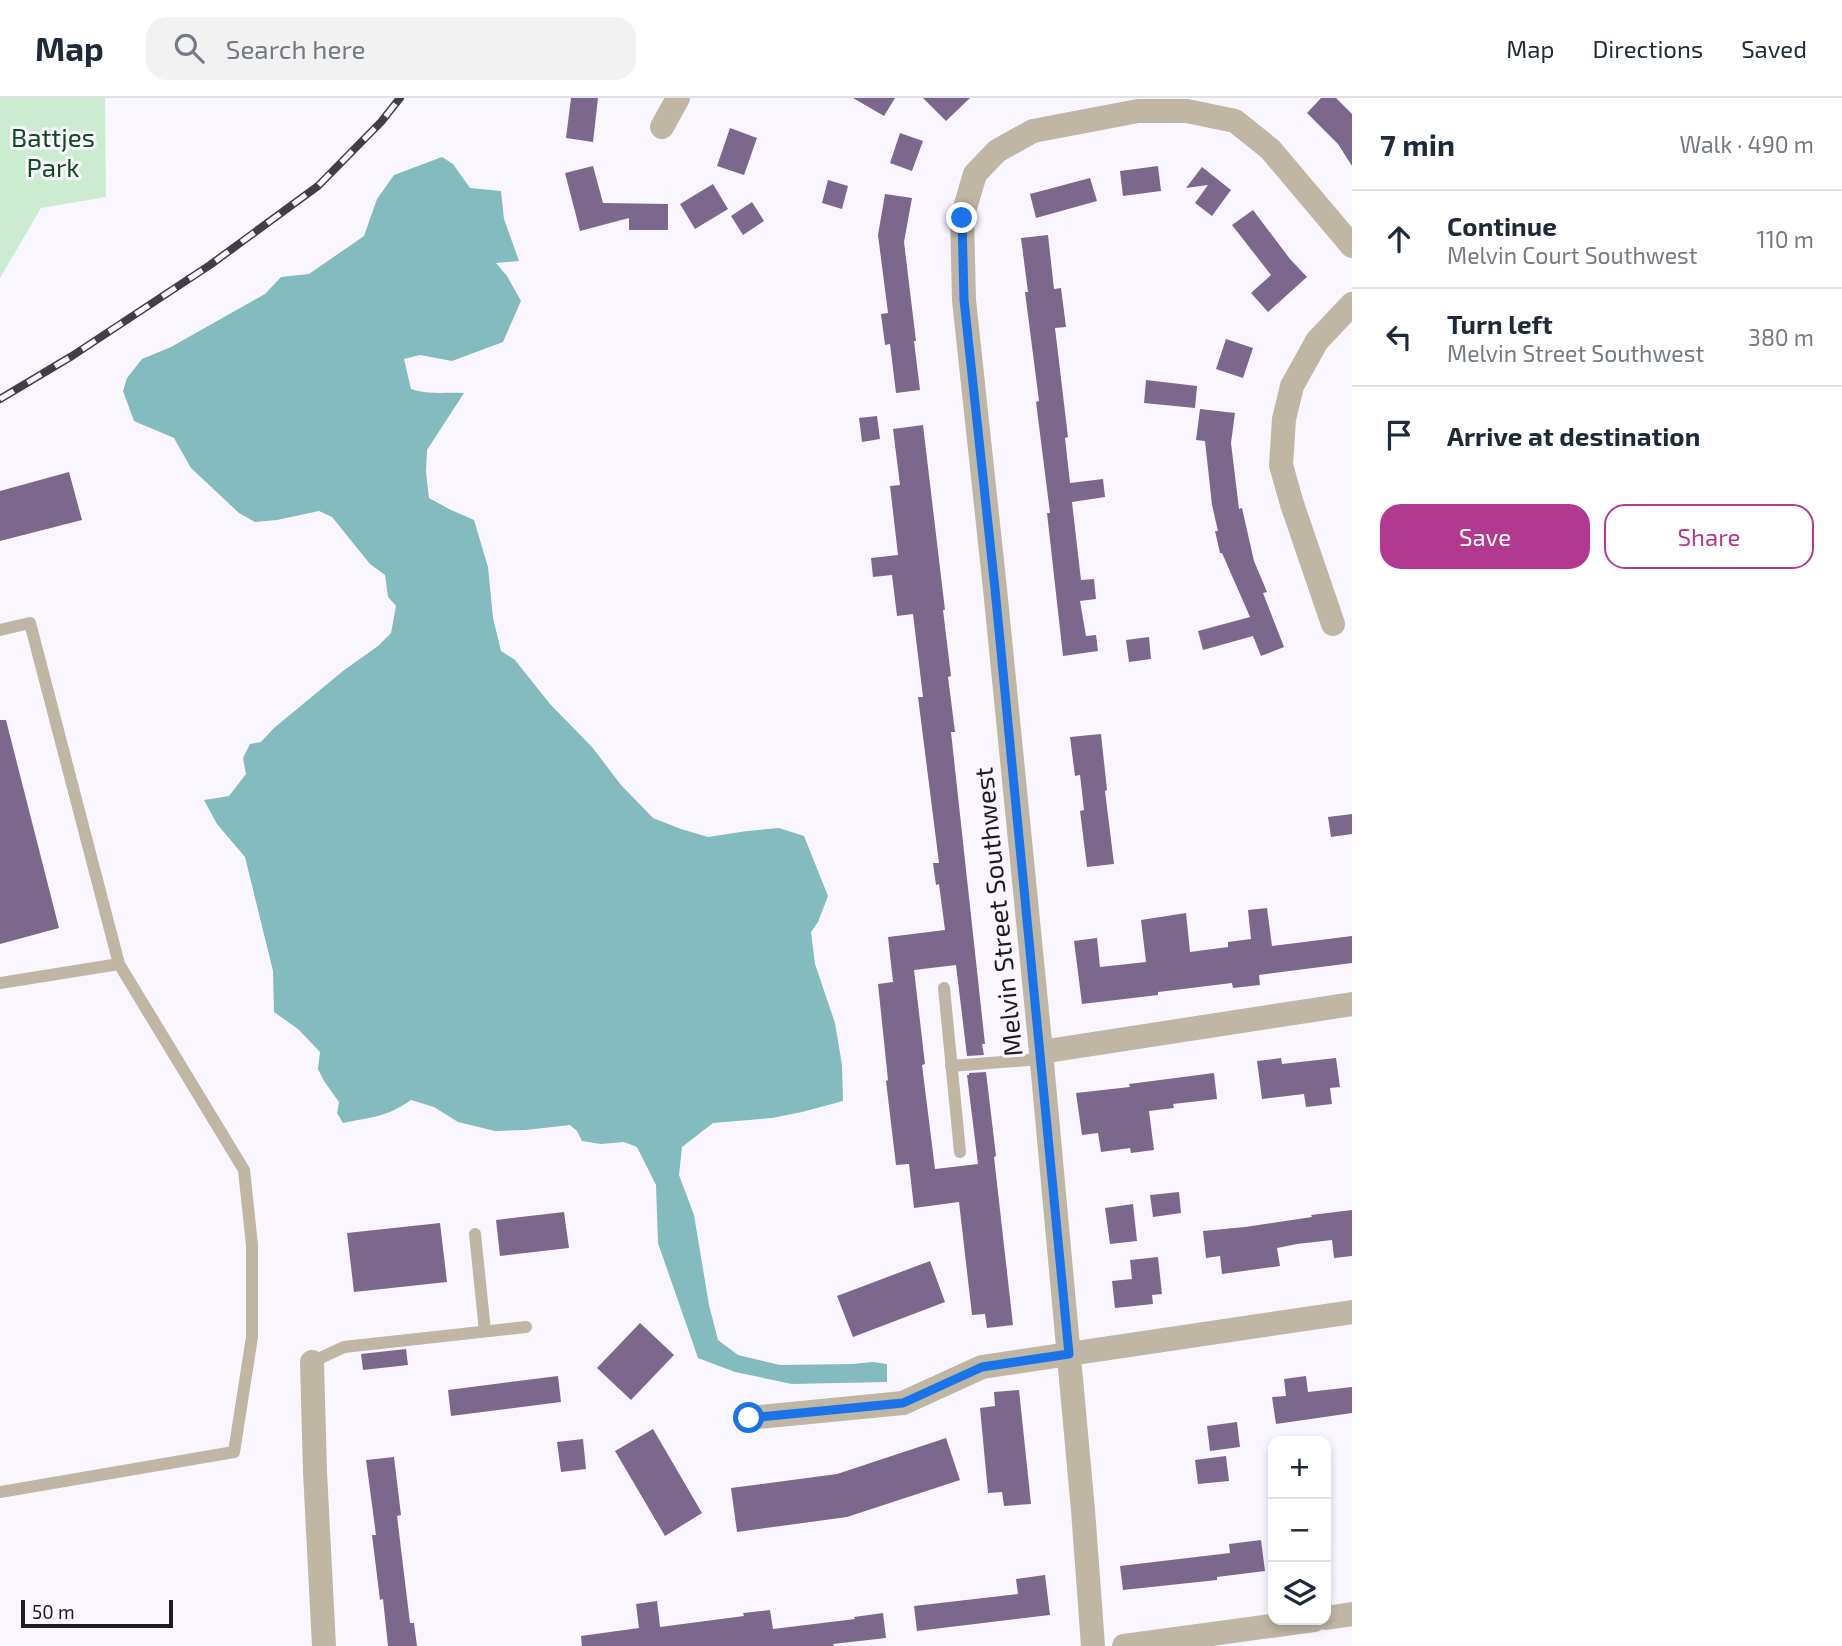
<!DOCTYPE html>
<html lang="en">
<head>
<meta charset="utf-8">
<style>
	body { margin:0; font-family:"Exo 2",sans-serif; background:#f2f2f3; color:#1f2937 }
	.controls { position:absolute; right:21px; bottom:21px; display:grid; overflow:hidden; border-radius:14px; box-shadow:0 4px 10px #0003 }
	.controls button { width:63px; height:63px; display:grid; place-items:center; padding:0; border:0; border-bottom:2px solid #e0e1e3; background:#fff; color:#1f2937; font:35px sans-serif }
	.scale { position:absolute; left:21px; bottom:18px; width:152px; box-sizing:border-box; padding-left:7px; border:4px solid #1f1b23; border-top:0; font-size:19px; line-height:24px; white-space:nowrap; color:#1f1b23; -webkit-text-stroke:5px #faf6ff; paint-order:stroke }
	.stop { position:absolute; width:21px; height:21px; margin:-16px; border:5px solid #1a73e8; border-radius:50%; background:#fff }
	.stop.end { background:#1a73e8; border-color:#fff; box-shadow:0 2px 7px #0008 }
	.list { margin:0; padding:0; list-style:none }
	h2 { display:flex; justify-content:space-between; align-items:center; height:91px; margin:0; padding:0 28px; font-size:30px }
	h2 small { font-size:23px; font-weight:400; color:#747a83 }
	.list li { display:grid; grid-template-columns:46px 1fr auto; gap:21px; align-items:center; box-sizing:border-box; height:98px; padding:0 28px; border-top:2px solid #e0e1e3 }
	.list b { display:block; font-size:26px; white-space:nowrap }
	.list p { margin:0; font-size:23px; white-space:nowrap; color:#747a83 }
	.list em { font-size:23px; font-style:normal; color:#747a83 }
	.actions { display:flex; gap:14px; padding:21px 28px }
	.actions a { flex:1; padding:16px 0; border:2px solid #b13a90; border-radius:21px; text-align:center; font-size:24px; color:#b13a90 }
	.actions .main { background:#b13a90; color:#fff }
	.icon { flex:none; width:38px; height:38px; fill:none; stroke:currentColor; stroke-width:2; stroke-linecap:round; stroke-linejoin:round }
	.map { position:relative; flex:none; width:1352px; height:1548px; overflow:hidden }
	header { display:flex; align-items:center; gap:42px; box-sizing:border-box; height:98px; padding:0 35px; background:#fff; border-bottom:2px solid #e0e1e3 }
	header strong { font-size:33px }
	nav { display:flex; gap:38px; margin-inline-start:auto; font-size:24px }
	.search { width:490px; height:63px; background:#f2f2f3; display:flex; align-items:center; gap:18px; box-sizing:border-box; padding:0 24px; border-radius:21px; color:#747a83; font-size:26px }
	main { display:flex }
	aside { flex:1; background:#fff }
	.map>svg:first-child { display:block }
	.green { fill:#ccecd1 }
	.water { fill:#83bbbe }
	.building { fill:#7b688c }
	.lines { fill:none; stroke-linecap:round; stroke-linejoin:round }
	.service { stroke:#bfb6a4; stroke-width:12 }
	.minor { stroke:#bfb6a4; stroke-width:24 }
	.rail-casing { stroke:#423e46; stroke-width:8 }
	.rail { stroke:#faf6ff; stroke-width:5; stroke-dasharray:16; stroke-linecap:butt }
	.route { stroke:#1a73e8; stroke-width:9 }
	.labels { text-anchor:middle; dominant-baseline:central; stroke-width:6; stroke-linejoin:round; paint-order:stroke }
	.park-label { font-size:26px; fill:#0f4a23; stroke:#faf6ff }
	.street-label { font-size:26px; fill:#1f1b23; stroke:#faf6ff }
</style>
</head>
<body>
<header>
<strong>Map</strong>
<div class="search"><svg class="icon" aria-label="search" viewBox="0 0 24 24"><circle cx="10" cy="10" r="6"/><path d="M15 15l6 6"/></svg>Search here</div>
<nav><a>Map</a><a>Directions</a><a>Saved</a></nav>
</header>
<main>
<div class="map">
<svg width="1352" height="1548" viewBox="0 0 1352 1548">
	<rect width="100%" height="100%" fill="#faf6ff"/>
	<path class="green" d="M 0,0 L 105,0 L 106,99 L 41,110 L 0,180 Z"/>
	<path class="water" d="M 442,59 L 453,66 L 470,90 L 501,93 L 504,121 L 519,163 L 496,165 L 507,178 L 521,203 L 503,244 L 452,263 L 420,257 L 404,261 L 411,291 C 428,297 446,294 464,295 L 427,352 L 426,374 L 429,400 L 451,412 L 474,422 L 488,469 L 493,520 L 501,553 L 515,562 L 550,606 L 592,649 L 621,687 L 653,720 L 681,731 L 708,739 L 747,733 L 779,730 L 804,738 L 828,798 L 818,824 L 811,834 L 815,866 L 835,925 L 842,967 L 843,1003 L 802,1014 L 772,1020 L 713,1025 L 682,1049 L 679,1077 L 694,1117 L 709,1207 L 718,1242 L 738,1257 L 780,1267 L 852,1266 L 873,1264 L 887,1266 L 887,1284 L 792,1286 L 735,1274 L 698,1260 L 658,1145 L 656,1087 L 637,1049 L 624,1044 L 601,1046 L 582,1043 L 577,1033 L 570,1027 L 526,1032 L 495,1033 L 458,1024 L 434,1009 L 411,1002 C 387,1019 372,1019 343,1025 L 337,1015 L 339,1004 L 324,983 L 318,971 L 320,954 L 298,931 L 274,914 L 273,873 L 245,759 L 217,726 L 204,702 L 229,698 L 246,676 L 243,660 L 250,646 L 261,644 L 274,630 L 343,573 L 378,548 L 391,535 L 396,508 L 388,499 L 385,477 L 370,466 L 332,419 L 319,413 L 277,422 L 255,424 L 239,415 L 191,370 L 174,340 L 134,323 L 123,293 L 127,280 L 142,261 L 171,249 L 265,196 L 281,179 L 309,176 L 364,138 L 377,101 L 394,77 Z"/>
	<path class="building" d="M 571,0 L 598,0 L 593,44 L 566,40 Z
		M 853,0 L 895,0 L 884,18 Z
		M 923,0 L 970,0 L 946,23 Z
		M 1321,0 L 1336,0 L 1352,16 L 1352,68 L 1338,46 L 1307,15 Z
		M 730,30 L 757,40 L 744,77 L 717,68 Z
		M 900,35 L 923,43 L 912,73 L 890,65 Z
		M 593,68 L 603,105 L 668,106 L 668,132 L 629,132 L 629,120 L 580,133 L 565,75 Z
		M 1158,68 L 1161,93 L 1123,98 L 1120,73 Z
		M 1202,69 L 1231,92 L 1212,118 L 1195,105 L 1208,87 L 1186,90 Z
		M 1090,80 L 1097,103 L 1036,120 L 1030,96 Z
		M 828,82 L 848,88 L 842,111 L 822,105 Z
		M 713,86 L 728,111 L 695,131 L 680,106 Z
		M 885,96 L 912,100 L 904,144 L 916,243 L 914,243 L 920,292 L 896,295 L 890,246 L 885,247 L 881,216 L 888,215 L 878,137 Z
		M 752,104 L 764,123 L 743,137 L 731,118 Z
		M 1253,112 L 1290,161 L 1307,179 L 1268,214 L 1251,195 L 1271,177 L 1232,127 Z
		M 1048,137 L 1054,191 L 1061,190 L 1066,229 L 1055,230 L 1068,339 L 1065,340 L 1070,385 L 1103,381 L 1105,399 L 1072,404 L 1081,482 L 1094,481 L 1096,501 L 1080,503 L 1086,538 L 1096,537 L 1098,553 L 1063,558 L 1047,415 L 1050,415 L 1036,304 L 1039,303 L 1025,194 L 1028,194 L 1021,140 Z
		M 1226,241 L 1253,250 L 1243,280 L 1216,271 Z
		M 1146,282 L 1197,288 L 1195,310 L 1144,305 Z
		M 1200,311 L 1235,315 L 1231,345 L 1239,411 L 1242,410 L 1254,463 L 1267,494 L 1263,495 L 1284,549 L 1261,558 L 1253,538 L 1203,552 L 1198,533 L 1250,519 L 1222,455 L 1220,455 L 1215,433 L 1218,433 L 1212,407 L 1205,343 L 1196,342 Z
		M 877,318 L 880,341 L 862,344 L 859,320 Z
		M 923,327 L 945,512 L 943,512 L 951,578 L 948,579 L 955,634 L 951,634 L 985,946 L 982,946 L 984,957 L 967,958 L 956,867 L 914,872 L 925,966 L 922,967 L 935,1071 L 978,1066 L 967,977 L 969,977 L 969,975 L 986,974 L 996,1058 L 994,1059 L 1013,1227 L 987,1230 L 985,1216 L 972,1217 L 959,1104 L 914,1110 L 909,1066 L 896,1067 L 886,983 L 888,982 L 878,886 L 893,884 L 888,839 L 945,832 L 939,786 L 936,787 L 933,765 L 939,765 L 918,599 L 923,599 L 913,516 L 897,518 L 892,477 L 873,479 L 871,460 L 898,457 L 890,388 L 900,387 L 893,331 Z
		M 69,374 L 82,422 L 0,443 L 0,393 Z
		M 1149,539 L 1151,561 L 1129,564 L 1126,542 Z
		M 0,622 L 6,622 L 59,830 L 0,846 Z
		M 1101,636 L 1107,692 L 1105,693 L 1114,766 L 1087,769 L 1080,713 L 1084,712 L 1080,677 L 1075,678 L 1070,639 Z
		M 1352,716 L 1352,736 L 1331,739 L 1328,719 Z
		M 1267,810 L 1272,848 L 1352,838 L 1352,865 L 1259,877 L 1260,887 L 1233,890 L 1232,885 L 1158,894 L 1158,897 L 1082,906 L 1074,843 L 1097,840 L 1100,869 L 1146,864 L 1141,822 L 1186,815 L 1190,854 L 1228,849 L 1228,844 L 1251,841 L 1248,812 Z
		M 1281,960 L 1282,966 L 1336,960 L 1340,989 L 1330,990 L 1332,1006 L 1306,1009 L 1304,996 L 1262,1001 L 1257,963 Z
		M 1214,975 L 1217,1001 L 1173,1006 L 1174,1010 L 1149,1013 L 1154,1052 L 1131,1055 L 1130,1050 L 1101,1054 L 1098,1035 L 1082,1037 L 1076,995 L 1130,989 L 1129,986 Z
		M 1179,1094 L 1181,1115 L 1153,1119 L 1150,1097 Z
		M 1133,1106 L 1137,1143 L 1110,1146 L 1105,1110 Z
		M 1352,1112 L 1352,1158 L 1334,1160 L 1332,1142 L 1297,1146 L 1277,1150 L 1280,1168 L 1222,1176 L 1220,1158 L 1206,1160 L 1203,1133 L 1245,1129 L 1312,1119 L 1311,1117 Z
		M 564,1114 L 569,1150 L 500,1158 L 496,1122 Z
		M 440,1125 L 447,1184 L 354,1194 L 347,1135 Z
		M 1158,1159 L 1162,1196 L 1152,1197 L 1153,1206 L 1115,1210 L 1112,1183 L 1132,1181 L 1130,1162 Z
		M 930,1163 L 945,1204 L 853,1239 L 837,1198 Z
		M 640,1225 L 674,1257 L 631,1302 L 597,1270 Z
		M 406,1251 L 408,1267 L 363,1272 L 361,1256 Z
		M 558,1278 L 561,1304 L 451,1318 L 448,1292 Z
		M 1306,1278 L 1308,1294 L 1352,1289 L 1352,1315 L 1276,1326 L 1272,1299 L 1286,1298 L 1284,1281 Z
		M 1019,1292 L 1031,1406 L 1004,1408 L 1002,1394 L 988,1395 L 980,1310 L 995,1308 L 994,1294 Z
		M 1237,1324 L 1240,1349 L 1210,1353 L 1207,1328 Z
		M 653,1331 L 702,1415 L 665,1438 L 615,1353 Z
		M 946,1340 L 960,1382 L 847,1419 L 737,1434 L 731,1390 L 837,1376 Z
		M 583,1341 L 586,1371 L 561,1374 L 557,1344 Z
		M 1226,1358 L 1229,1383 L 1198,1386 L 1195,1362 Z
		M 394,1359 L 401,1417 L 397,1418 L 410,1525 L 414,1525 L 417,1548 L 388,1548 L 383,1501 L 380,1502 L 372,1437 L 376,1437 L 366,1362 Z
		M 1261,1442 L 1265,1473 L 1217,1479 L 1217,1482 L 1123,1492 L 1120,1468 L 1230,1455 L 1229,1446 Z
		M 1045,1477 L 1050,1517 L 917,1533 L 914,1508 L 1018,1496 L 1016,1481 Z
		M 657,1503 L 660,1529 L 744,1518 L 743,1515 L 770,1512 L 773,1531 L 855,1521 L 854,1519 L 883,1515 L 886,1540 L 833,1546 L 834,1548 L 582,1548 L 581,1538 L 639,1530 L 636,1506 Z"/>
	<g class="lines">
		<path class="service" d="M 0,532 L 30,525 L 119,866 L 0,885
			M 944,890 L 960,1054
			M 951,968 L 1042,961
			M 475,1136 L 485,1233
			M 312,1264 L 344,1249 L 526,1229
			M 0,1394 L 234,1354 L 252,1239 L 252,1147 L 244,1072 L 119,866"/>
		<path class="minor" d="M 662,29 L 678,0
			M 1333,526 L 1292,406 L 1281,367 L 1284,321 L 1292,288 L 1317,243 L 1352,206
			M 1041,954 L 1352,906
			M 312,1264 L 315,1374 L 324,1548
			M 749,1320 L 903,1305 L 982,1269 L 1352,1214
			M 1326,1520 L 1352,1516
			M 1093,1548 L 1083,1412 L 1041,954 L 995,491 L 964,202 L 962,120 L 975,76 L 997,53 L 1033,33 L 1138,13 L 1187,13 L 1235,23 L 1270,51 L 1352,148
			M 1124,1548 L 1314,1522"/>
		<g class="rail-casing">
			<path id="rail" d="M 0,301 L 72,258 L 210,167 L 318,88 L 381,24 L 400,0"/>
		</g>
		<use href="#rail" class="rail"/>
	</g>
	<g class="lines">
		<path class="route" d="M 749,1320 L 903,1305 L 982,1269 L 1069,1256 L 995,491 L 964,202 L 962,120"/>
	</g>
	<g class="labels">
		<g class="park-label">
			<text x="53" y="38">Battjes<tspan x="53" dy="30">Park</tspan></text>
		</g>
		<g class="street-label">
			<text transform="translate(997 814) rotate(-96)">Melvin Street Southwest</text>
		</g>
	</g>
</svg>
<div class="controls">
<button>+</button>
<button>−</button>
<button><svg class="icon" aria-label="layers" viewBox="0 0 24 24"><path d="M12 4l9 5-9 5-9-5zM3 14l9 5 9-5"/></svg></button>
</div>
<div class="scale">50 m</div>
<div class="stop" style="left:749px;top:1320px"></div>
<div class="stop end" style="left:962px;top:120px"></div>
</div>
<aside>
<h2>7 min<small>Walk · 490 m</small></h2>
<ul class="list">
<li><svg class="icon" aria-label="ahead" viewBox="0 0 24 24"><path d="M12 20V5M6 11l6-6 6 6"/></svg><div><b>Continue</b><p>Melvin Court Southwest</p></div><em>110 m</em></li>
<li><svg class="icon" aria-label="left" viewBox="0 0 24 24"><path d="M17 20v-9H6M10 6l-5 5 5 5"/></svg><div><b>Turn left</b><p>Melvin Street Southwest</p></div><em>380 m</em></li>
<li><svg class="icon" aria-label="arrive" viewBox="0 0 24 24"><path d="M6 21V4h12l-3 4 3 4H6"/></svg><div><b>Arrive at destination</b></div></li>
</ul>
<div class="actions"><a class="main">Save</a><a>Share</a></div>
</aside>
</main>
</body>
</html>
